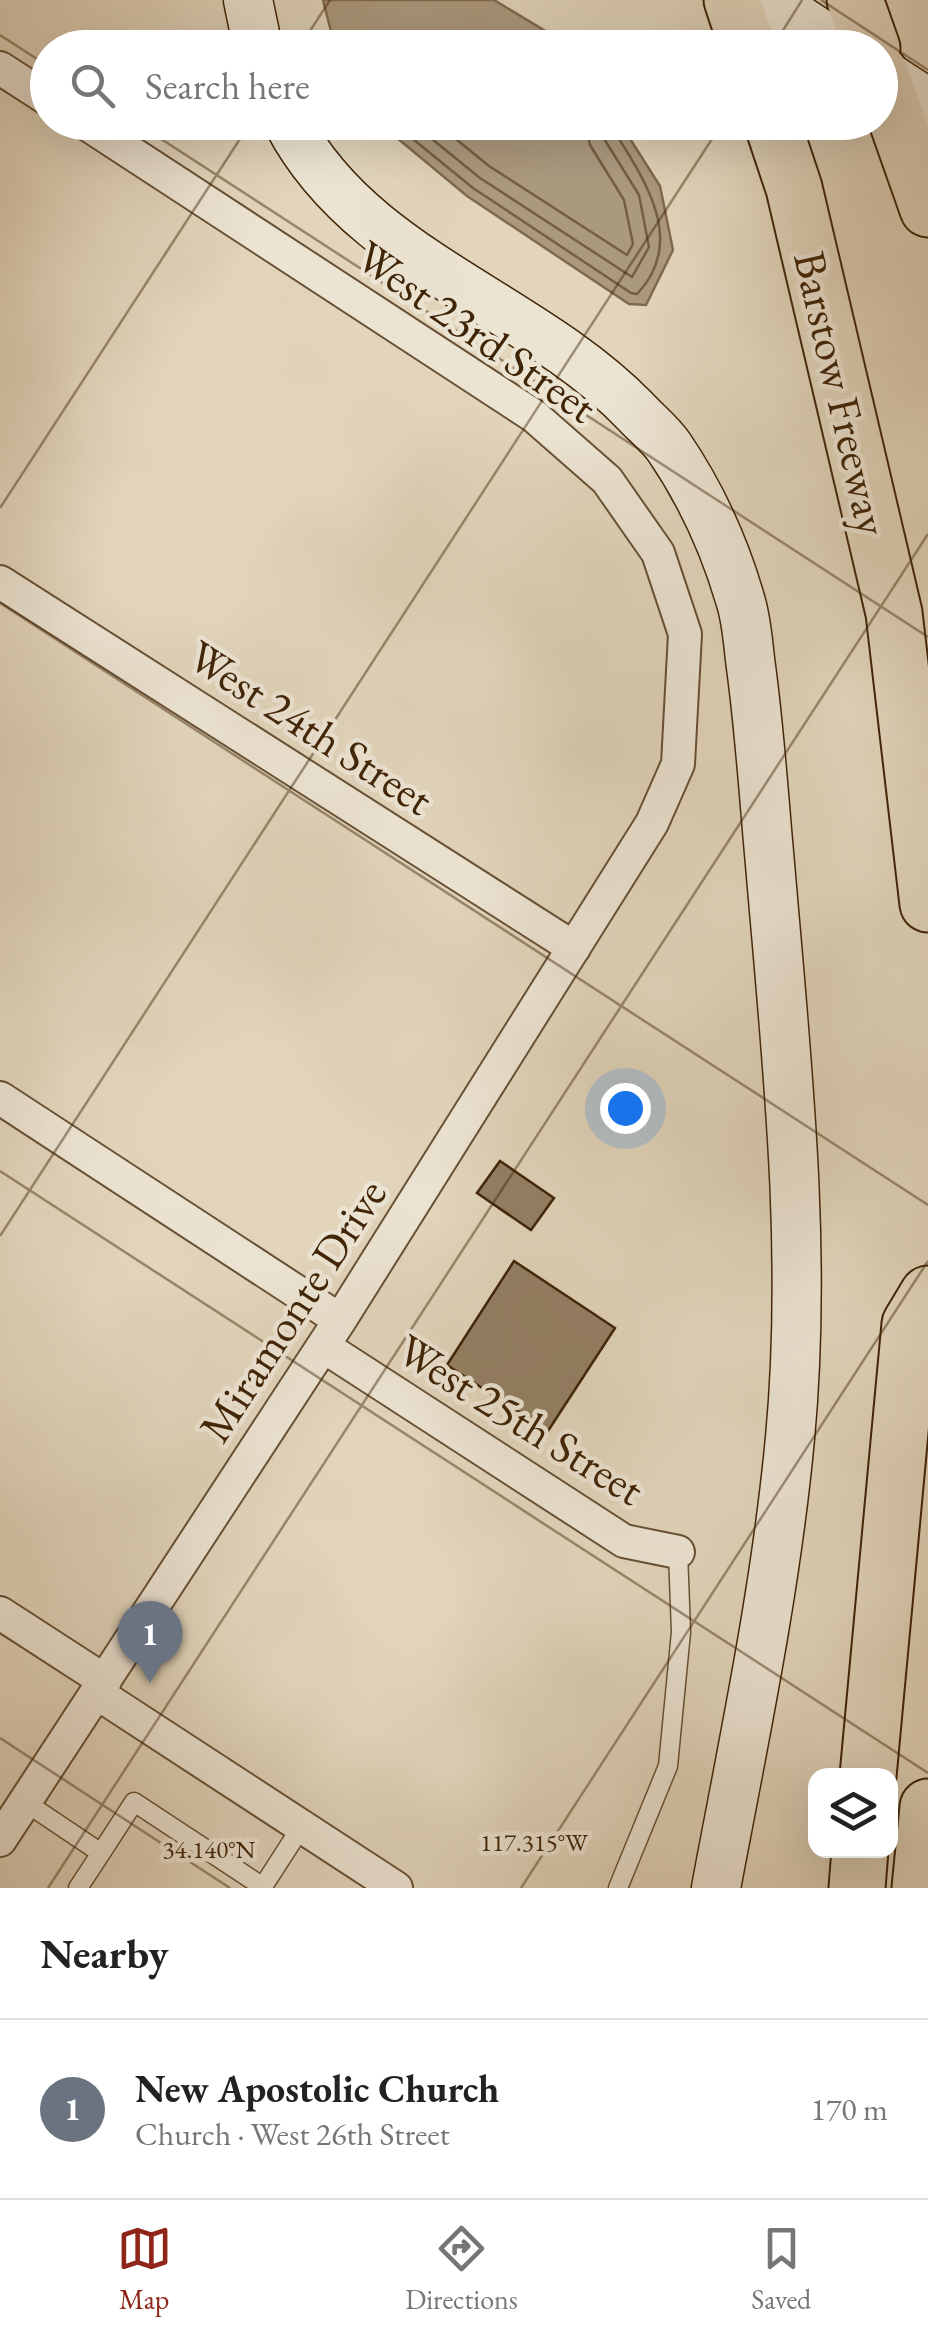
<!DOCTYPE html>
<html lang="en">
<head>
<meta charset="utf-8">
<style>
	body { margin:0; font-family:"EB Garamond",serif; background:#f6f6f6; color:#222 }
	.controls { position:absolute; right:30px; bottom:30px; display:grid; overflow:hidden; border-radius:20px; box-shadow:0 10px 40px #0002 }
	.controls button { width:90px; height:90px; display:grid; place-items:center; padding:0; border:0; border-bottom:2px solid #e0e0e0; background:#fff; color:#222; font:50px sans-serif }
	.you { position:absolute; left:625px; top:1108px; width:35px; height:35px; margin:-25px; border:8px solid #fff; border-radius:50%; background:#1a73e8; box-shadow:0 0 0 15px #1a73e833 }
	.badge { display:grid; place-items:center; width:65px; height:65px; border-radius:50%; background:#8f2418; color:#fff; font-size:32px; font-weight:700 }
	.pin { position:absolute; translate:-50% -82px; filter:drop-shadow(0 2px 5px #0008) }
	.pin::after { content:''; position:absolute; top:52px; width:35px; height:30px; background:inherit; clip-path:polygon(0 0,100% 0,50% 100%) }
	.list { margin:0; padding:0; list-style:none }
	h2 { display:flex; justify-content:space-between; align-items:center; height:130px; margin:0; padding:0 40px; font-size:42px }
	h2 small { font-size:32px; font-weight:400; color:#767676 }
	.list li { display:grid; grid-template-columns:65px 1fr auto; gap:30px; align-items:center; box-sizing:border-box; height:180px; padding:0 40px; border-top:2px solid #e0e0e0 }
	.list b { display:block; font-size:38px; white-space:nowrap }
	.list p { margin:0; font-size:32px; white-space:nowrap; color:#767676 }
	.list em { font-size:32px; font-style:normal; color:#767676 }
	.icon { flex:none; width:55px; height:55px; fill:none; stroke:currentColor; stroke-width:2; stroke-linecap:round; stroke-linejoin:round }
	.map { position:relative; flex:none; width:928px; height:1888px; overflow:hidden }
	.search { position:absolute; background:#fff; box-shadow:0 10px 40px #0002; left:30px; right:30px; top:30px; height:110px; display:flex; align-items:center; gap:25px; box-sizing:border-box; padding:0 35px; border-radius:55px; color:#767676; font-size:38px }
	.sheet { height:310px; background:#fff }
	nav { display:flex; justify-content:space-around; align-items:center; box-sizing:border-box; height:140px; border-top:2px solid #e0e0e0; background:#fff; font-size:28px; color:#767676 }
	nav a { display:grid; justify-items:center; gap:5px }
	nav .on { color:#8f2418 }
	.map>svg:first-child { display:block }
	.water { fill:#ab997e; stroke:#806a4e; stroke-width:2.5 }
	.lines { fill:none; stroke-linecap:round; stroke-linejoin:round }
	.shore { stroke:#755e42; stroke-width:2.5 }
	.building { fill:#948065; stroke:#3f2406; stroke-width:2.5 }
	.lane-casing { stroke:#685034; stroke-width:21 }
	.street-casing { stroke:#685034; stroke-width:36 }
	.secondary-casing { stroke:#3f2406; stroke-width:51 }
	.highway-casing { stroke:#3f2406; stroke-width:59 }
	.lane { stroke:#ece4d3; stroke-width:18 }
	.street { stroke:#ece4d3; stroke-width:32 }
	.secondary { stroke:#ece4d3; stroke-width:48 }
	.highway { stroke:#e2d5bc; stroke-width:55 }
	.ticks { fill:none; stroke:#3f2406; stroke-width:2.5; stroke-opacity:0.45 }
	.labels { text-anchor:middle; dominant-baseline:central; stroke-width:9; stroke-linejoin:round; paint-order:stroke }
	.street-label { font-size:45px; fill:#3f2406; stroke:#ece4d3 }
	.ticks-label { font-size:25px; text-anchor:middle; fill:#3f2406; stroke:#ece4d3; stroke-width:9; stroke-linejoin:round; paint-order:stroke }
</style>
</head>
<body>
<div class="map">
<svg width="928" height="1888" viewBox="0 0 928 1888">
	<rect width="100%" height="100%" fill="#e2d5bc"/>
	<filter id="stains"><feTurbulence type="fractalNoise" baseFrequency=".002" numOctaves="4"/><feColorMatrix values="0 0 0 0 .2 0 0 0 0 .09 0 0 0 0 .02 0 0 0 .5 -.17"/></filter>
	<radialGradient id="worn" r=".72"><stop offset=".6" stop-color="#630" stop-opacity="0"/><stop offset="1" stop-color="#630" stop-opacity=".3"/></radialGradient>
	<path class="water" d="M 323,0 L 494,0 L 572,47 L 335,47 Z
		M 379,123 L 620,123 L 660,186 L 673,250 L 646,305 L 629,304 L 467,196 Z"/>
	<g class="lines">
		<path class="shore" d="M 392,122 L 473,188 L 631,293 L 637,294 C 687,242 645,180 614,131 L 612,122
			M 411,122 L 480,178 L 632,277 L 649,247 L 639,195 L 603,137 L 600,122
			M 435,122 L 489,166 L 627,255 L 633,244 L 624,200 L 590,145 L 585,122"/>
	</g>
	<path class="building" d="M 500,1161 L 554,1198 L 531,1230 L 477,1193 Z
		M 514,1261 L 615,1328 L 548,1431 L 447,1365 Z"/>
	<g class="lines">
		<g class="lane-casing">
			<path id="lane" d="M 25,1802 L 101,1853 L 78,1888
				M 101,1853 L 134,1802 L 263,1887
				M 262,1888 L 302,1826
				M 618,1888 L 668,1766 L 681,1632 L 678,1552"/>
		</g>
		<g class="street-casing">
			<path id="street" d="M 0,68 L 48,99
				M 0,582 L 574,948
				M 0,1098 L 340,1320
				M 323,1346 L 624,1541 L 678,1552
				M 0,1613 L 105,1681
				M 97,1693 L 396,1888
				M 0,1840 L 340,1320 L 652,823 L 678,764 L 685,634 L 658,553 L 607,480 L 534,416 L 84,122"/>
		</g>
		<g class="secondary-casing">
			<path id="secondary" d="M 248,0 L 258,48
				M 769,0 L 842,48
				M 880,72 L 928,103
				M 288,122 C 360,261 531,303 635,411 C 646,423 660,434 669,447 C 701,494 724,544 740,599 C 747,620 748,645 751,667 C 760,733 764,799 770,864 C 786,1054 808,1248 790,1438 C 776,1589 744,1739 716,1888"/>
		</g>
		<g class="highway-casing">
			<path id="highway" d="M 732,0 L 748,48
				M 855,0 L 872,48
				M 880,73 L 928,209
				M 772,122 L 794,188 L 894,613 L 928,904
				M 868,1776 L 910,1324 L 928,1294
				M 857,1888 L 860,1850
				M 920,1888 L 928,1807"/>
		</g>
		<use href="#lane" class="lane"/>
		<use href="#street" class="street"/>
		<use href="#secondary" class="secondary"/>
		<use href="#highway" class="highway"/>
	</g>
	<path class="ticks" d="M 821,0 L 928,70M 0,35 L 48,66M 299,48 L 330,0M 772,48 L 802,0M 135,122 L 928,637M 0,508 L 251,122M 0,603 L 928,1205M 0,1171 L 928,1773M 0,1236 L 723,122M 0,1738 L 230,1888M 48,1888 L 928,534M 521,1888 L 928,1261"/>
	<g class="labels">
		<g class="street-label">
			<text transform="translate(477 331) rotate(35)">West 23rd Street</text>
			<text transform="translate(842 393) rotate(77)">Barstow Freeway</text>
			<text transform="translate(311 727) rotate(33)">West 24th Street</text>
			<text transform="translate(292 1310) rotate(-57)">Miramonte Drive</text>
			<text transform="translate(521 1419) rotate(32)">West 25th Street</text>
		</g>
	</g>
	<g class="ticks-label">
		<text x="534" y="1851">117.315°W</text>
		<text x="209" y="1858">34.140°N</text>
	</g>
	<rect width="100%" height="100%" filter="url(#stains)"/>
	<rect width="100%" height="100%" fill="url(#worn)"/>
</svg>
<div class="controls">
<button><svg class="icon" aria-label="layers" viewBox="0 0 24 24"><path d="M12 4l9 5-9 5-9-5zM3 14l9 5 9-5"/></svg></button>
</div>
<div class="you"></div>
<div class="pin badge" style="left:150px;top:1683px;background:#6b7280">1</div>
<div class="search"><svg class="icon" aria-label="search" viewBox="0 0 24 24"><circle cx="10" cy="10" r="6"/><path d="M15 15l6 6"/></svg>Search here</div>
</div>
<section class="sheet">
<h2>Nearby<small></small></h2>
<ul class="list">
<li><span class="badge" style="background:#6b7280">1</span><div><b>New Apostolic Church</b><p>Church · West 26th Street</p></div><em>170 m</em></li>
</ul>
</section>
<nav>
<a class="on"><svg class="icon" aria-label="map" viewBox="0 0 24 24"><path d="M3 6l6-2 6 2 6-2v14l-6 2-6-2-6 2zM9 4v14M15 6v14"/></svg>Map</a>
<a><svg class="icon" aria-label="directions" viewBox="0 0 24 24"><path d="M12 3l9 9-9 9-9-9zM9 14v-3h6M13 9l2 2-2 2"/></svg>Directions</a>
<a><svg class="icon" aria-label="saved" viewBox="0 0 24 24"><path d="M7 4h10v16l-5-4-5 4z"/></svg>Saved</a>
</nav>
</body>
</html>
